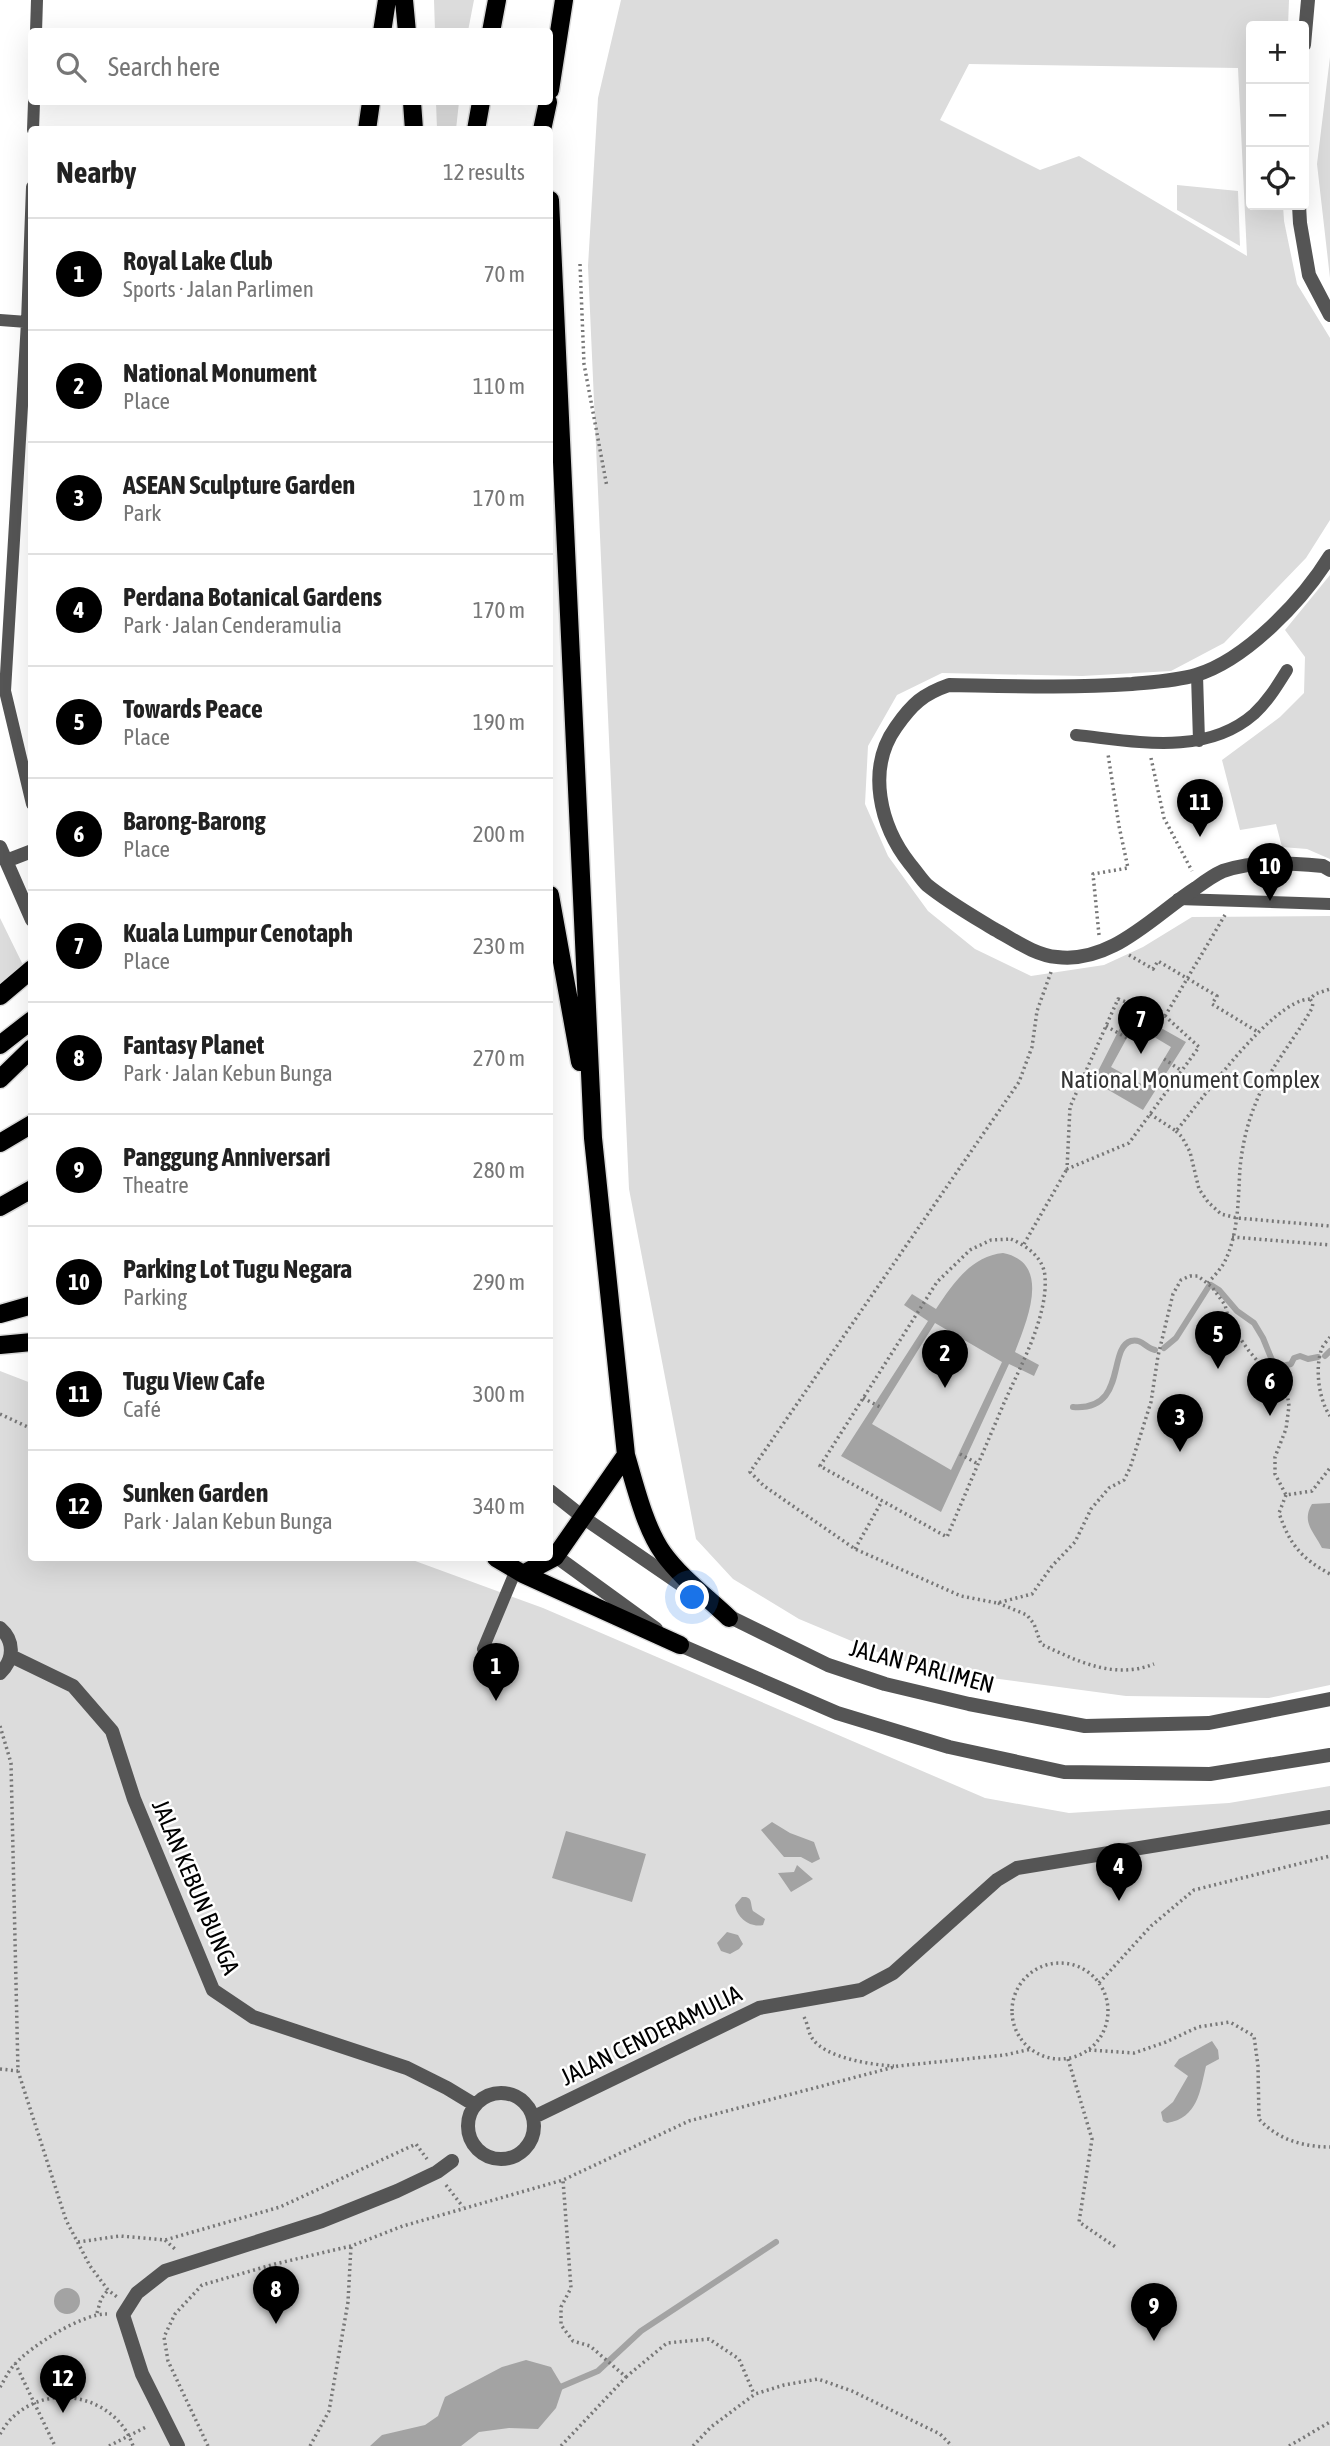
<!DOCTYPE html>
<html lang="en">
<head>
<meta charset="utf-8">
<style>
	body { margin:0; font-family:"Asap Condensed",sans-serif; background:#f6f6f6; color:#222 }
	.controls { position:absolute; right:21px; top:21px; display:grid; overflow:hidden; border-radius:7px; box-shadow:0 7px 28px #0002 }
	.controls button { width:63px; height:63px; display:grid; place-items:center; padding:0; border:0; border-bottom:2px solid #e0e0e0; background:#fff; color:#222; font:35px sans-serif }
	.you { position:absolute; left:693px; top:1598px; width:24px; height:24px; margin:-18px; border:5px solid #fff; border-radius:50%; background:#1a73e8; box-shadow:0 0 0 10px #1a73e833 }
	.badge { display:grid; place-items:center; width:46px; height:46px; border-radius:50%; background:#000; color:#fff; font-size:23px; font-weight:700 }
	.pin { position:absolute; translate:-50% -58px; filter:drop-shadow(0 2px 4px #0008) }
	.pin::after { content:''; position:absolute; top:37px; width:24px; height:21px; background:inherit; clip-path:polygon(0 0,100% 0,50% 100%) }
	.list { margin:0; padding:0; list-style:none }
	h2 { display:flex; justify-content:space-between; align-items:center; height:91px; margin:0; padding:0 28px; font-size:30px }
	h2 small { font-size:23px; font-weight:400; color:#767676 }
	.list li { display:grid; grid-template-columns:46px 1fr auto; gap:21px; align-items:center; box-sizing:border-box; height:112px; padding:0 28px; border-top:2px solid #e0e0e0 }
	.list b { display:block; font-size:26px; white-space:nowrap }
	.list p { margin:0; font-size:23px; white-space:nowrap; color:#767676 }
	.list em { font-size:23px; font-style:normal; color:#767676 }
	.icon { flex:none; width:38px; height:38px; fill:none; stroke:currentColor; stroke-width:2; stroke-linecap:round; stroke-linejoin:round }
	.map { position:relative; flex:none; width:1330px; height:2446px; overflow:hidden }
	.search { position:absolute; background:#fff; box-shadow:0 7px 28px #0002; left:28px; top:28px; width:525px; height:77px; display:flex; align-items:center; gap:18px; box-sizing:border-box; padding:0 24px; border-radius:7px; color:#767676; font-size:26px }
	.panel { position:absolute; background:#fff; box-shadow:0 7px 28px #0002; left:28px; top:126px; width:525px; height:1435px; border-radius:7px }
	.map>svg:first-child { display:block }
	.green { fill:#dcdcdc; fill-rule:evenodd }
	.water { fill:#a3a3a3; fill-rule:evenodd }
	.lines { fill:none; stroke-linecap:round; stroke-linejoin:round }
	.stream { stroke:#a3a3a3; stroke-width:6 }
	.primary-casing { stroke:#dbdbdb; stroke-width:21 }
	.path { stroke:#777; stroke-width:3.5; stroke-dasharray:2 3.5; stroke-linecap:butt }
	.service { stroke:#555; stroke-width:12 }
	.pedestrian { stroke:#555; stroke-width:14 }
	.minor { stroke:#555; stroke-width:14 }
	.tertiary { stroke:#555; stroke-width:14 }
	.primary { stroke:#000; stroke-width:18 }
	.labels { text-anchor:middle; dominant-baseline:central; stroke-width:5; stroke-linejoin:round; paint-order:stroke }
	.park-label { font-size:24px; fill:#333; stroke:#fff }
	.street-label { font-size:24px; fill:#000; stroke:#fff }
</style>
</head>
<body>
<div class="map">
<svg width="1330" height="2446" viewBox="0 0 1330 2446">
	<rect width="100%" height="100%" fill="#fff"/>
	<path class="green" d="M 434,0 L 474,0 L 468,31 L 435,31 Z
		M 621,0 L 1289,0 L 1288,26 L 1251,26 L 1251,205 L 1283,205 L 1284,221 L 1297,284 L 1330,338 L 1330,520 L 1306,558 L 1224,643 L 1171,671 L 1082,676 L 942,673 L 897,695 L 868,746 L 865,804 L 888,856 L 928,911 L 975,949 L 1031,976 L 1104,965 L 1143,947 L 1192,917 L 1330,916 L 1330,1685 L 1269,1698 L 1126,1696 L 939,1671 L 885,1655 L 799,1619 L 733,1579 L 696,1539 L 629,1189 L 588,266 L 598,98 ZM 969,64 L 1238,68 L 1247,256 L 1079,156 L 1040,170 L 940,120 Z
		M 1330,57 L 1330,278 L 1317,164 Z
		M 436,102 L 459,102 L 456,129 L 437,129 Z
		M 1177,185 L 1238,191 L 1240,246 L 1177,210 Z
		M 1330,575 L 1330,859 L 1307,849 L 1282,847 L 1276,824 L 1240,830 L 1222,760 L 1280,717 L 1304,693 L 1305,657 L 1285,630 Z
		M 0,918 L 23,965 L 0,983 Z
		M 0,1371 L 31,1383 L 32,1558 L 407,1558 L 543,1608 L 985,1798 L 1069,1813 L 1229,1803 L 1330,1786 L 1330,2446 L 0,2446 Z"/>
	<path class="water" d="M 1129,1010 L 1186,1042 L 1143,1110 L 1093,1081 ZM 1134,1025 L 1171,1047 L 1147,1087 L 1111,1067 Z
		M 1003,1253 C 1053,1263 1026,1322 1015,1352 L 1039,1365 L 1034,1376 L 1009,1364 L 941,1512 L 841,1456 L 928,1321 L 904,1305 L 912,1294 L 936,1309 C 952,1285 971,1256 1003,1253 ZM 935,1323 L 1002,1362 L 951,1470 L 872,1424 Z
		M 1330,1503 L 1330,1549 L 1322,1548 C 1314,1532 1301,1522 1312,1504 Z
		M 772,1822 L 790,1833 L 814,1842 L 820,1859 L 812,1863 L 801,1857 L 784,1857 L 761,1830 Z
		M 566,1831 L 646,1854 L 632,1902 L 552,1878 Z
		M 797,1865 L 813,1879 L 791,1892 L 778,1873 L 794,1872 Z
		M 742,1897 C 753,1896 750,1903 753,1911 L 765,1919 L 763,1925 C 750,1928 737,1918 735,1905 Z
		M 727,1932 L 738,1935 L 743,1944 L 739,1949 L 730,1954 L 721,1951 L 717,1943 Z
		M 1212,2041 L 1218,2050 L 1219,2059 L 1206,2066 C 1200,2091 1198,2118 1167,2123 L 1163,2121 L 1161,2112 L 1173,2102 L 1188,2076 L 1174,2066 L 1179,2059 Z
		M54 2301a13 13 0 1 1 26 0a13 13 0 1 1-26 0Z
		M 526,2360 L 551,2367 L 563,2387 L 556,2408 L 538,2429 L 509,2428 L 479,2432 L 461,2446 L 370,2446 L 382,2435 L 425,2425 L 438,2416 L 445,2397 L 502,2367 Z"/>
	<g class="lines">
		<path class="stream" d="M 1211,1285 L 1219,1290 L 1237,1311 L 1254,1323 L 1263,1338 L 1274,1365 L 1278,1367 L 1291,1364 L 1294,1358 L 1300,1356 L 1308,1359 L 1318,1357
			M 1164,1348 L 1176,1338 L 1209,1286
			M 1325,1356 L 1330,1351
			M 1073,1407 C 1128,1411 1107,1348 1131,1341 C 1141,1338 1146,1348 1155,1350
			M 558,2388 L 598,2371 L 641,2331 L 776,2242"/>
		<g class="primary-casing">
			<path id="primary" d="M 404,0 L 407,32
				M 382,32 L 387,0
				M 491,32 L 497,0
				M 550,90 L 564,0
				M 412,102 L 414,130
				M 367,130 L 371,102
				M 476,130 L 481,102
				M 542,130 L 548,102
				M 550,200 L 593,1138 L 626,1455 C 635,1485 645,1528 663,1553 C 681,1578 707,1597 729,1618
				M 550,895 L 580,1062
				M 0,996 L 32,969
				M 0,1045 L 32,1020
				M 0,1079 L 32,1048
				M 0,1143 L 32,1124
				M 0,1207 L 32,1189
				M 0,1314 L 32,1305
				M 0,1345 L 32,1342
				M 496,1558 L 523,1574 L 680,1645
				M 523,1574 L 555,1557 L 626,1455"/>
		</g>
		<path class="path" d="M 580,264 L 584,364 L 607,487
			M 1151,758 L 1164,818 L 1192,871
			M 1099,935 L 1093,874 L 1128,868 L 1119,826 L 1108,754
			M 1129,955 L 1153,969 L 1158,961 L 1217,996 L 1212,1004 L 1258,1032
			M 1051,972 L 1037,1011 L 1032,1047 L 1019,1082 L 750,1472 L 764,1486 L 855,1549 L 961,1596 L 997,1603 L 1032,1594 L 1052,1566 L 1075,1542 L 1091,1509 L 1109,1488 L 1124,1480 L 1130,1468 L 1151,1402 L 1158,1356 L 1173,1294 L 1181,1280 L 1190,1276 L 1198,1276 L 1212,1287 L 1225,1305 L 1230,1324 L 1249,1351 L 1261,1365 L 1273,1372 L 1286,1385 L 1289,1406 L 1286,1429 L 1275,1457 L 1275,1474 L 1286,1495 L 1312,1491 L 1330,1468
			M 1118,999 L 1165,1016 L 1199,1047 L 1129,1143 L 1067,1169 L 1070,1107 Z
			M 1165,1016 L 1225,915
			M 1106,1026 L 1127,1038
			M 1164,1059 L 1182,1071
			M 1150,1114 L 1176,1131 C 1201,1101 1272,1000 1310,999 L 1315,994 L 1330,989
			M 1176,1131 L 1182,1137 L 1190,1152 L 1199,1189 L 1208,1202 L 1221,1214 L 1237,1218 L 1330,1226
			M 1232,1237 L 1330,1245
			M 1011,1239 C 1027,1246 1044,1258 1045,1277 C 1048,1317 1020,1367 1004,1403 C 985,1448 966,1492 947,1537 L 820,1466 L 937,1282 L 970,1250 L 991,1240 Z
			M 1024,1244 L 1067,1169
			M 1208,1283 C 1213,1277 1220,1270 1224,1263 C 1239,1234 1238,1199 1240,1168 C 1242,1147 1247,1124 1255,1105 C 1268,1069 1294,1041 1312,1008 L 1313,1003 L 1310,999
			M 1330,1337 C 1327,1341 1322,1346 1321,1351 C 1315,1370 1319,1400 1330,1416
			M 863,1398 L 882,1408
			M 0,1414 L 32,1429
			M 960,1454 L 978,1464
			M 1286,1495 L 1279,1513 C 1290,1545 1301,1558 1330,1574
			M 855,1549 L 882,1501
			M 998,1603 L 1027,1615 L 1034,1624 L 1041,1644 C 1077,1661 1114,1680 1154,1664
			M 0,1726 L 11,1763 L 18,2071 L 66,2220 L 90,2266 L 108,2290 L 117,2297
			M1012 2011a48 48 0 1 1 96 0a48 48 0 1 1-96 0Z
			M 1099,1983 L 1151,1926 L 1194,1890 L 1330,1856
			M 804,2017 C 808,2024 808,2032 812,2038 C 825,2058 872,2065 894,2066
			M 1089,2050 L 1134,2053 L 1166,2042 L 1198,2027 L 1230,2022 L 1254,2036 L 1258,2066 L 1259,2119 C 1277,2139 1303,2147 1330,2147
			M 1068,2059 L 1092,2139 L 1079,2222 L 1117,2248
			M 0,2069 L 18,2071
			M 446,2185 L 463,2207
			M 165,2240 L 176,2250
			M 78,2242 L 120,2236 L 165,2240 L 280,2207 L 416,2144 L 427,2159
			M 97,2313 L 101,2299 L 108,2290
			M 15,2363 L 55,2446
			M 626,2377 L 667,2343 L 709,2339 L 739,2359 L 754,2394
			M 0,2387 C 5,2379 9,2370 15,2364 C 31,2346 83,2313 107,2314
			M 0,2434 C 4,2428 8,2421 13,2417 C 51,2381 117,2397 133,2446
			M 109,2446 L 148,2426
			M 208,2446 L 168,2361 L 164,2337 L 175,2314 L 202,2285 L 275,2264 L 351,2246 L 403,2226 L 563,2180 L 689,2121 L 898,2066 L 1005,2055 L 1031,2049
			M 310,2446 L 329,2411 L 348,2302 L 351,2246
			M 561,2446 L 626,2377 L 590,2346 L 573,2341 L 561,2325 L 561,2307 L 571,2288 L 563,2180
			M 693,2446 L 711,2427 L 755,2394 L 784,2385 L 818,2379 L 852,2391 L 940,2434 L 952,2446
			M 1289,2446 L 1330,2422"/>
		<path class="service" d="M 36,32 L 37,0
			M 33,130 L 34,102
			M 32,187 L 27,322 L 5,691 L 32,804
			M 0,320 L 27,322
			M 1197,675 L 1199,741
			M 1076,735 C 1134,741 1205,757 1254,714 C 1268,701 1277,686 1287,670
			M 1178,899 L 1330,904
			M 483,1649 L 516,1570"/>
		<path class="pedestrian" d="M 178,2446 L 142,2374 L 123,2315 L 137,2293 L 165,2271 L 322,2221 L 397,2191 L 437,2172 L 452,2161"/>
		<path class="minor" d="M 1304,45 L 1308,0
			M 1299,205 L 1300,223 L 1309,275 L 1330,315
			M 1330,556 C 1303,600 1246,660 1196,675 C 1175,681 1153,682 1132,684 C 1071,688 1010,686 949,685 C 923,694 912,704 896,727 C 866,769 880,826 910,864 C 916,871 921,879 927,885 C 948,902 971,915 994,929 C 1013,939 1034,955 1057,957 C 1112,964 1154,915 1196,888 C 1204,882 1214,875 1223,871 C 1256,860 1290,863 1323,866 L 1330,870
			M 0,1628 C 15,1641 14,1660 0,1673
			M 11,1656 L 73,1686 L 112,1731 L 134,1799 L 213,1990 L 253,2017 L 407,2068 L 447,2088 L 475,2105
			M468 2126a33 33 0 1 1 66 0a33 33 0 1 1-66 0Z
			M 534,2117 L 759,2008 L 861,1990 L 893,1973 L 997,1880 L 1017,1868 L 1330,1817"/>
		<path class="tertiary" d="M 0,847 L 32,920
			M 6,861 L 32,851
			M 550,1491 L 584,1518 L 692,1592
			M 550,1552 L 656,1629
			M 720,1612 L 828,1665 L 885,1684 L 969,1704 L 1085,1726 L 1209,1723 L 1330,1699
			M 673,1640 L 680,1645 L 837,1713 L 949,1747 L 1064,1772 L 1210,1774 L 1330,1755"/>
		<use href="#primary" class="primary"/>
	</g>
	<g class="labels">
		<g class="park-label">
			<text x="1190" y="1079">National Monument Complex</text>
		</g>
		<g class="street-label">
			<text transform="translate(922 1666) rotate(15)">JALAN PARLIMEN</text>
			<text transform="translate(196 1887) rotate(67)">JALAN KEBUN BUNGA</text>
			<text transform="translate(651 2035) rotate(-26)">JALAN CENDERAMULIA</text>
		</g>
	</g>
</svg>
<div class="controls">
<button>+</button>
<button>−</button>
<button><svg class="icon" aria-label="locate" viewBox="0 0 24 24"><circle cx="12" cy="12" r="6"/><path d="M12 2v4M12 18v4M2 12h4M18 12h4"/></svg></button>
</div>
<div class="you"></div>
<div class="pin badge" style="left:496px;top:1701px">1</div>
<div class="pin badge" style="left:945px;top:1388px">2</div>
<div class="pin badge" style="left:1180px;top:1452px">3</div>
<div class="pin badge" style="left:1119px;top:1901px">4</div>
<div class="pin badge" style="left:1218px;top:1369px">5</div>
<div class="pin badge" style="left:1270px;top:1416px">6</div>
<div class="pin badge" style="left:1141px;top:1054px">7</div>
<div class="pin badge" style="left:276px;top:2324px">8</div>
<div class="pin badge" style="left:1154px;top:2341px">9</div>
<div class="pin badge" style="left:1270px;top:901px">10</div>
<div class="pin badge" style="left:1200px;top:837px">11</div>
<div class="pin badge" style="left:63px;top:2413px">12</div>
<div class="search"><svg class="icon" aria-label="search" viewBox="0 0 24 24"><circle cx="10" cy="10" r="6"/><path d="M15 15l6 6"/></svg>Search here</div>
<section class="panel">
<h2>Nearby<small>12 results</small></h2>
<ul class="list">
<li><span class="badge">1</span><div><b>Royal Lake Club</b><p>Sports · Jalan Parlimen</p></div><em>70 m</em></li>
<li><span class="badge">2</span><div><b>National Monument</b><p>Place</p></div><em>110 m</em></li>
<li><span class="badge">3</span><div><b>ASEAN Sculpture Garden</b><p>Park</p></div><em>170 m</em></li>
<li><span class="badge">4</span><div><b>Perdana Botanical Gardens</b><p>Park · Jalan Cenderamulia</p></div><em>170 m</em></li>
<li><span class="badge">5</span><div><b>Towards Peace</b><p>Place</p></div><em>190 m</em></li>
<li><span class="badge">6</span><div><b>Barong-Barong</b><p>Place</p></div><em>200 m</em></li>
<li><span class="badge">7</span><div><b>Kuala Lumpur Cenotaph</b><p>Place</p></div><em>230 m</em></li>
<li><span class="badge">8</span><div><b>Fantasy Planet</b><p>Park · Jalan Kebun Bunga</p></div><em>270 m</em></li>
<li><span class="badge">9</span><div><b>Panggung Anniversari</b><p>Theatre</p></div><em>280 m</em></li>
<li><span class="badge">10</span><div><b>Parking Lot Tugu Negara</b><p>Parking</p></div><em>290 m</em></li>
<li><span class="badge">11</span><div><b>Tugu View Cafe</b><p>Café</p></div><em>300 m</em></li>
<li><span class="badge">12</span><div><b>Sunken Garden</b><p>Park · Jalan Kebun Bunga</p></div><em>340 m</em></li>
</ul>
</section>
</div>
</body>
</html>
